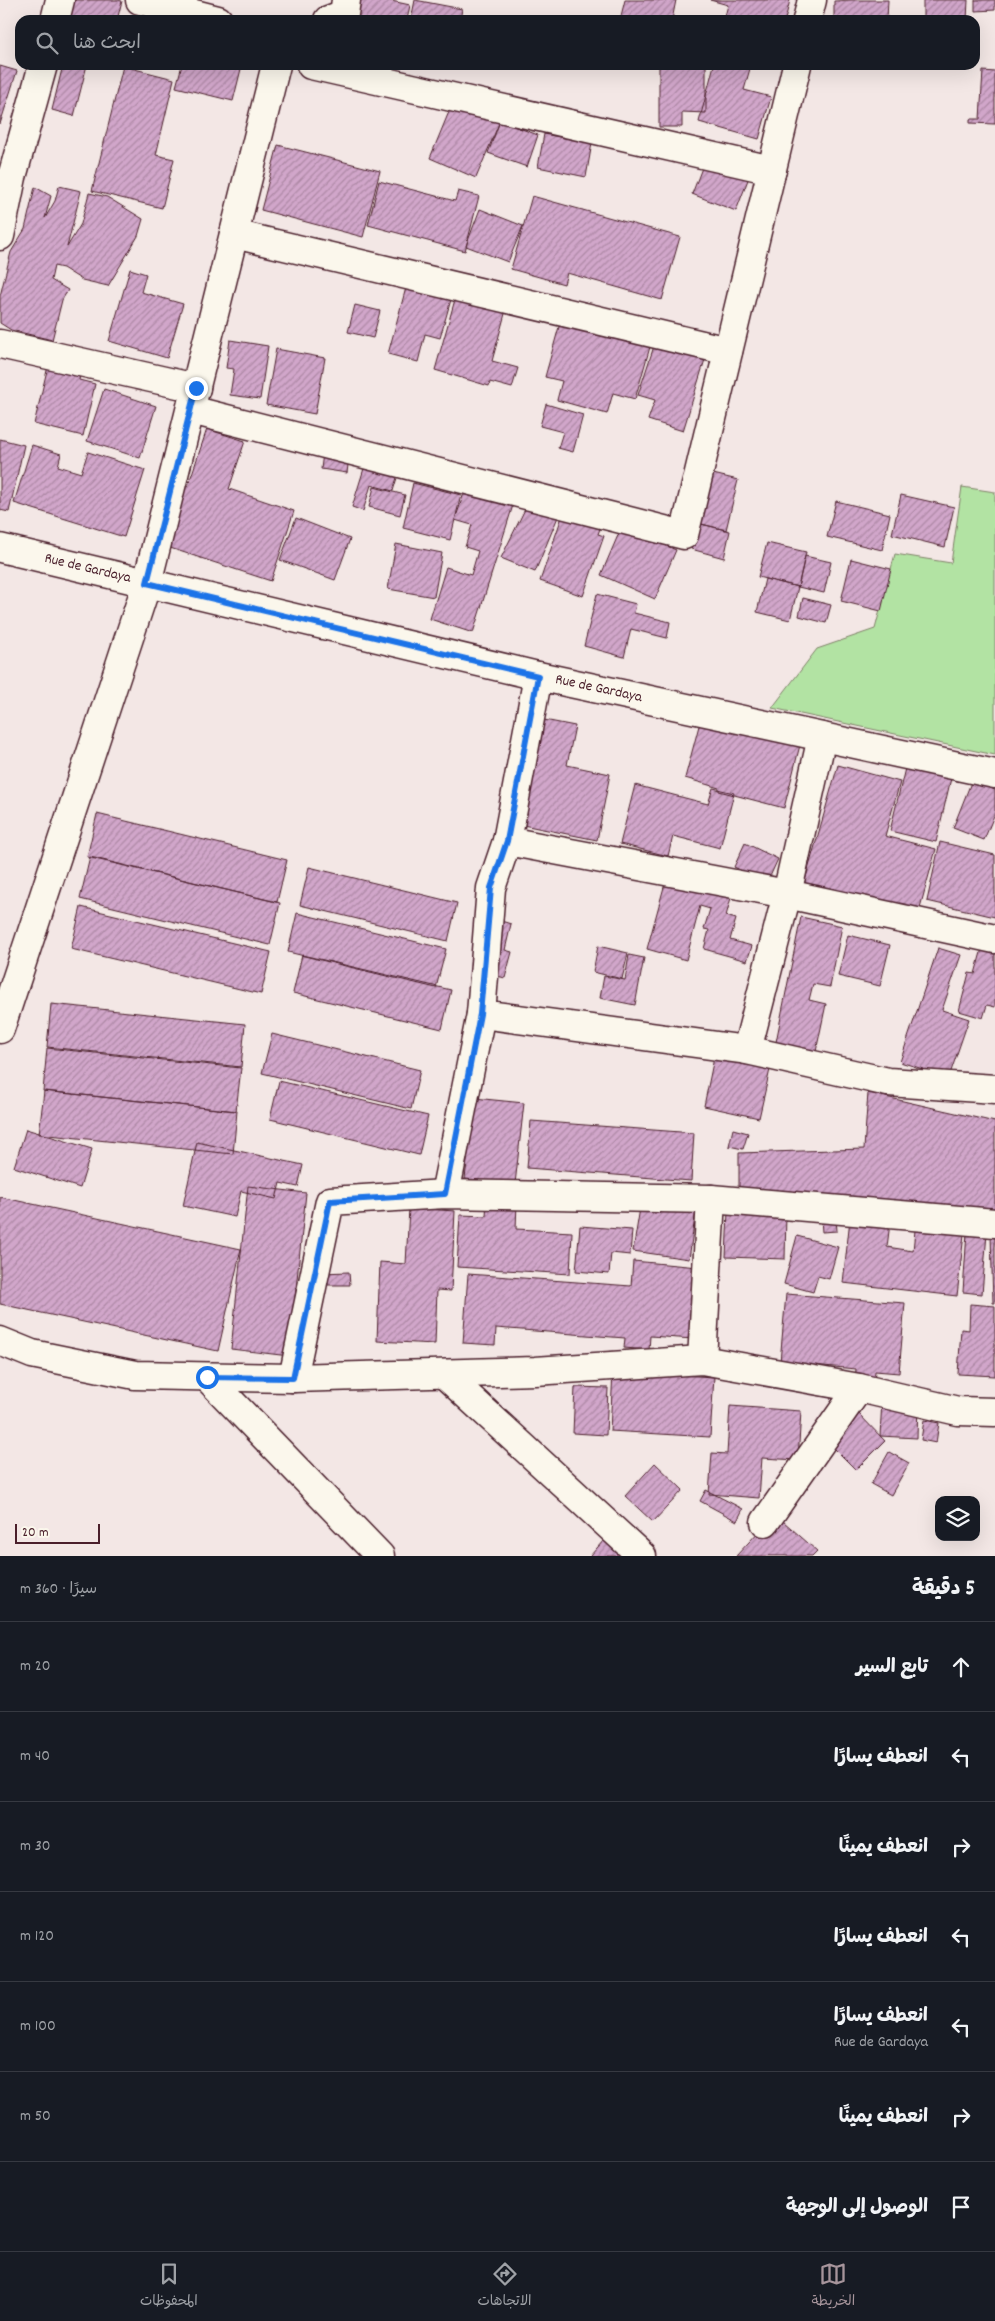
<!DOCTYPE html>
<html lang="ar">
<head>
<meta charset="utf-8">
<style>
	body { margin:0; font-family:Dekko,"Playpen Sans Arabic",sans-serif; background:#20242c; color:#f1f3f6; direction:rtl }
	.controls { position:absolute; right:15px; bottom:15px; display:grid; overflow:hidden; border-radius:10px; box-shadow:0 5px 20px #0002 }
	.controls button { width:45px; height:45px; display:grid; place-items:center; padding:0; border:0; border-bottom:1px solid #363941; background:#171b24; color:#f1f3f6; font:25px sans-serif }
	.scale { position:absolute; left:15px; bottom:12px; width:85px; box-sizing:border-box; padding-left:5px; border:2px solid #4a1f2b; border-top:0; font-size:14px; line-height:18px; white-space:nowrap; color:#4a1f2b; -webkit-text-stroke:4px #fbf7ec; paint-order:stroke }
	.stop { position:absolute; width:15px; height:15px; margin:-11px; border:4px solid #1a73e8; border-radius:50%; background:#fff }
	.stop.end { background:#1a73e8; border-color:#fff; box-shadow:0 1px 5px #0008 }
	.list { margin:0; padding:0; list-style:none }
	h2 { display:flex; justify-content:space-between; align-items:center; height:65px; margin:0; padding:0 20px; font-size:21px }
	h2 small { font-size:16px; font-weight:400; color:#9ea1a6 }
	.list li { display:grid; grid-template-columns:32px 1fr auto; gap:15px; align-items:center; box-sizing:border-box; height:90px; padding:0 20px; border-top:1px solid #363941 }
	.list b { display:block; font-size:19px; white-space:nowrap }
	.list p { margin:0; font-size:16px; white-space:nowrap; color:#9ea1a6 }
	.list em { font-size:16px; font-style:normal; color:#9ea1a6 }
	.icon { flex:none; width:28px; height:28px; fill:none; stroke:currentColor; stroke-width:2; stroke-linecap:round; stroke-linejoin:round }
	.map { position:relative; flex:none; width:995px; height:1556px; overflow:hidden; direction:ltr }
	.search { position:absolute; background:#171b24; box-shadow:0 5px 20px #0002; left:15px; right:15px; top:15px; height:55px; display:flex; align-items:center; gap:12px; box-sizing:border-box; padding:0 18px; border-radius:15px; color:#9ea1a6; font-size:19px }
	.sheet { height:695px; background:#171b24 }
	nav { display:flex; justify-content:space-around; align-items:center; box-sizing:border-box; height:70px; border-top:1px solid #363941; background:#171b24; font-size:14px; color:#9ea1a6 }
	nav a { display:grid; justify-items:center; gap:2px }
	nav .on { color:#a6949b }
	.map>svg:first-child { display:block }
	.grass { fill:#b2e3a3; stroke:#7e8167 }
	.building { fill:url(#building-hatch); stroke:#4a1f2b }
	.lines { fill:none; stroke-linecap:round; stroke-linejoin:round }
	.minor-casing { stroke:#4a1f2b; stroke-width:31 }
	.minor { stroke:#fbf7ec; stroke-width:28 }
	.route { stroke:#1a73e8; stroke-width:6 }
	.labels { text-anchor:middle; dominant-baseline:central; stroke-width:4; stroke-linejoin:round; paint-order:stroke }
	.street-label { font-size:15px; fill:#4a1f2b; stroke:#fbf7ec }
</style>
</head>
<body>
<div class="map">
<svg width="995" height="1556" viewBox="0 0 995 1556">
	<defs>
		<pattern id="building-hatch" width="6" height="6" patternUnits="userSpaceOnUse" patternTransform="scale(1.25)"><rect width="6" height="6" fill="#d1a6ca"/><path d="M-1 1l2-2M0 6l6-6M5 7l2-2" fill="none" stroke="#ac87a4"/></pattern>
	</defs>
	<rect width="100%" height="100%" fill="#f3e7e5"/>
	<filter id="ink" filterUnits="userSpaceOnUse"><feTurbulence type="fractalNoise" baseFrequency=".02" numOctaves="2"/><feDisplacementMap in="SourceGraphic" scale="10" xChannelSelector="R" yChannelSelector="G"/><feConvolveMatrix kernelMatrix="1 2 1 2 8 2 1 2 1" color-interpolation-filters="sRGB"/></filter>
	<g filter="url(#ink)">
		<path class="grass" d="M 962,487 L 995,492 L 995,755 L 772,708 L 817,649 L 875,629 L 895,554 L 951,563 Z"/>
		<path class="building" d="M 69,0 L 118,0 L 122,1 L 117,20 L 64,20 Z
			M 360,0 L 387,0 L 410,5 L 407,20 L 356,20 Z
			M 415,0 L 462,9 L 460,20 L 411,20 Z
			M 625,0 L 676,0 L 672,20 L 620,20 Z
			M 710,0 L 790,0 L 785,20 L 724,20 L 728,5 Z
			M 852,0 L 888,0 L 887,20 L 834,20 L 834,1 Z
			M 923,0 L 968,0 L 967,20 L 923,20 Z
			M 975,0 L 995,0 L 995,10 L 975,11 Z
			M 143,7 L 181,20 L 139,20 Z
			M 63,65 L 87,65 L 74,116 L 52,110 Z
			M 182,65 L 242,65 L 233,101 L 176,87 Z
			M 659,65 L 706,65 L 706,113 L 682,112 L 682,127 L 659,127 Z
			M 714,65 L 751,65 L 744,90 L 771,97 L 759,139 L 699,122 Z
			M 0,66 L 17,71 L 0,124 Z
			M 123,66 L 174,79 L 156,155 L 174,159 L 162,208 L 92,191 Z
			M 983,71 L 995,72 L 995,124 L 970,123 L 970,119 L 980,119 Z
			M 453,102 L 500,121 L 476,178 L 430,158 Z
			M 500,121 L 538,135 L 527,167 L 488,153 Z
			M 544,134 L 592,143 L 586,177 L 538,167 Z
			M 278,145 L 380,171 L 363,237 L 261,210 Z
			M 705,160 L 749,177 L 736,211 L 692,194 Z
			M 379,181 L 455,201 L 458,191 L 479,196 L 465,251 L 368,225 Z
			M 59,186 L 81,191 L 67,247 L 81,224 L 89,193 L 107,197 L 143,219 L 138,236 L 108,286 L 82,280 L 63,268 L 54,266 L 51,280 L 68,290 L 62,300 L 52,340 L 11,330 L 0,323 L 0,296 L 11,252 L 25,229 L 35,187 L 51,196 L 45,218 L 55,201 Z
			M 532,196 L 680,237 L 662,300 L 567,273 L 564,284 L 511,269 Z
			M 480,209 L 523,226 L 508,262 L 466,246 Z
			M 130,269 L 146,274 L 141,292 L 183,304 L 167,358 L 109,341 Z
			M 407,284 L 452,296 L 440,338 L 425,334 L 418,362 L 388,354 Z
			M 456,296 L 506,310 L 492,361 L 518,368 L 512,388 L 490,382 L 489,386 L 435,370 Z
			M 355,305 L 380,311 L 373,338 L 348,332 Z
			M 562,316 L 652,340 L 635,399 L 613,393 L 607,414 L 557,400 L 562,381 L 545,377 Z
			M 657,337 L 707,353 L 683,431 L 648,420 L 655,400 L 638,395 Z
			M 230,340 L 268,346 L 260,399 L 230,395 L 234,369 L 226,368 Z
			M 276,349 L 325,358 L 315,414 L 266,405 Z
			M 50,358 L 82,366 L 79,380 L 95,384 L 83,436 L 34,424 Z
			M 104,389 L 156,406 L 140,458 L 87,441 Z
			M 546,404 L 583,415 L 573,452 L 558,448 L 563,432 L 540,426 Z
			M 207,429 L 245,441 L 229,489 L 294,511 L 271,581 L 164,546 L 184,485 L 188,486 Z
			M 0,439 L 24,445 L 9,512 L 0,510 Z
			M 32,445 L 61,454 L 58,466 L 81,473 L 88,452 L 145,470 L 124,537 L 14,503 Z
			M 323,453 L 349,457 L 347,473 L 321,469 Z
			M 366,462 L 399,471 L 393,491 L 371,485 L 363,511 L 352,507 Z
			M 709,473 L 738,480 L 726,530 L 697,523 Z
			M 413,483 L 461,495 L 450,540 L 403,528 Z
			M 374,487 L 405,495 L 400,515 L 369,507 Z
			M 466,487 L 514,502 L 473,633 L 430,619 L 446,567 L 471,575 L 478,551 L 465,547 L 472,525 L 455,520 Z
			M 901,495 L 954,507 L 945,547 L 892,534 Z
			M 530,499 L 560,512 L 535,572 L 501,558 Z
			M 836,501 L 890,514 L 882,550 L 827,537 Z
			M 565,508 L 604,518 L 598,534 L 604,536 L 583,596 L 540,581 Z
			M 296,518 L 350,539 L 335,580 L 280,560 Z
			M 697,523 L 730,531 L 724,558 L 691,549 Z
			M 622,526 L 676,550 L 655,599 L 601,575 Z
			M 767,543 L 806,552 L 798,587 L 758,577 Z
			M 396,544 L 442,553 L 434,597 L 388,589 Z
			M 805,556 L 831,562 L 824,593 L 798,587 Z
			M 851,559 L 891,569 L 881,611 L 841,601 Z
			M 765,579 L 798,587 L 790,620 L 757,612 Z
			M 597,594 L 636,604 L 634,613 L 670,622 L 667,638 L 631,629 L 624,657 L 584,646 Z
			M 803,598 L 831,605 L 826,623 L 799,616 Z
			M 539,719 L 575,726 L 567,765 L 610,774 L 597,840 L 518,824 Z
			M 700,722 L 800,745 L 784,808 L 719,791 L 719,788 L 685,778 Z
			M 906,764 L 952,774 L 936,842 L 890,831 Z
			M 838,765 L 900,782 L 885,836 L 936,849 L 918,915 L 804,884 Z
			M 972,780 L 995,790 L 995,813 L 984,840 L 953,828 Z
			M 635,785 L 708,804 L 713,788 L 734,793 L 720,848 L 673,836 L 668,856 L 620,844 Z
			M 97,814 L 287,860 L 277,902 L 87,857 Z
			M 940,842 L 995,855 L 995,917 L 927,901 Z
			M 745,843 L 778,859 L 767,883 L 734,867 Z
			M 90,857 L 280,903 L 270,945 L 80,899 Z
			M 309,867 L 457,903 L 448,941 L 300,905 Z
			M 667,876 L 732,894 L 726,916 L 736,919 L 730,940 L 752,946 L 747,961 L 704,949 L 709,930 L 704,929 L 710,909 L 700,906 L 686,960 L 647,949 Z
			M 81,907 L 271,952 L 261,994 L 71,949 Z
			M 297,913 L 446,949 L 436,988 L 288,952 Z
			M 801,917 L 842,926 L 830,987 L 813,984 L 809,1000 L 826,1004 L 814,1061 L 774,1052 Z
			M 498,920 L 511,924 L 505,950 L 512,952 L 505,978 L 485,973 Z
			M 848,935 L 890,945 L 880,986 L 838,976 Z
			M 983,945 L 995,948 L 995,1007 L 987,1005 L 983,1018 L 959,1011 L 969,973 L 975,974 Z
			M 598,946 L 628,953 L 622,979 L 593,972 Z
			M 938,948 L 961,955 L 942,1010 L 969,1019 L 949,1077 L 900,1062 Z
			M 302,955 L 451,990 L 442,1029 L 293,993 Z
			M 629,955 L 644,958 L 635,1005 L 600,998 L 604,976 L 625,980 Z
			M 51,1004 L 245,1024 L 241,1067 L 47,1047 Z
			M 272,1034 L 420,1070 L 411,1109 L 262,1073 Z
			M 47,1048 L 241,1068 L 236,1111 L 43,1091 Z
			M 715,1053 L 771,1065 L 759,1118 L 704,1106 Z
			M 279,1081 L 428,1116 L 419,1155 L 270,1119 Z
			M 44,1091 L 237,1111 L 233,1154 L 39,1134 Z
			M 868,1093 L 995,1122 L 995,1213 L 739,1197 L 739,1153 L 864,1149 Z
			M 474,1098 L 524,1103 L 515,1184 L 465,1179 Z
			M 531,1121 L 694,1133 L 691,1181 L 527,1168 Z
			M 26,1129 L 92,1149 L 80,1188 L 14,1167 Z
			M 733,1129 L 748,1133 L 743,1149 L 729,1146 Z
			M 197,1142 L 303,1165 L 298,1187 L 280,1183 L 276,1199 L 241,1191 L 235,1217 L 183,1206 Z
			M 248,1186 L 306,1193 L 289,1356 L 231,1349 Z
			M 0,1197 L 241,1249 L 218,1351 L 0,1304 Z
			M 487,1200 L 517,1202 L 516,1229 L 572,1232 L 570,1274 L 457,1267 L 460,1215 L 486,1216 Z
			M 641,1202 L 696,1210 L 689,1259 L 633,1251 Z
			M 409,1208 L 455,1211 L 451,1291 L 437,1290 L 435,1344 L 377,1341 L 380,1262 L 406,1264 Z
			M 728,1211 L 786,1213 L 785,1259 L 726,1257 Z
			M 836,1218 L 837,1231 L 822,1232 L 821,1219 Z
			M 850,1219 L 890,1223 L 887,1247 L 913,1251 L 916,1220 L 965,1225 L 957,1296 L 843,1283 Z
			M 580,1226 L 632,1230 L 630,1255 L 611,1253 L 609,1274 L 576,1271 Z
			M 967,1232 L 987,1233 L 982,1294 L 963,1292 Z
			M 995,1234 L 995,1303 L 993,1303 L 991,1235 Z
			M 797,1236 L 838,1247 L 829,1279 L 818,1276 L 813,1292 L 784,1284 Z
			M 633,1261 L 698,1267 L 693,1339 L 650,1336 L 649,1350 L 624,1348 L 625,1338 L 496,1328 L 495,1345 L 463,1343 L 468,1274 L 631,1286 Z
			M 349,1272 L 350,1285 L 320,1285 L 320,1273 Z
			M 786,1294 L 905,1303 L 899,1373 L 875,1371 L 874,1384 L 855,1382 L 856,1369 L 780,1362 Z
			M 970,1304 L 995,1306 L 995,1376 L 958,1374 L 961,1329 L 969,1330 Z
			M 613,1371 L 714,1377 L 710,1437 L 610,1431 Z
			M 575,1387 L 608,1388 L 606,1435 L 573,1433 Z
			M 882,1400 L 918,1402 L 917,1438 L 880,1436 Z
			M 730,1406 L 801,1411 L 798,1460 L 762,1458 L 759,1498 L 709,1494 L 712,1453 L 727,1454 Z
			M 857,1412 L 885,1441 L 856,1470 L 827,1441 Z
			M 924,1420 L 939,1423 L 936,1443 L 921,1440 Z
			M 889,1452 L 909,1463 L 891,1495 L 871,1484 Z
			M 655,1463 L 683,1490 L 653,1522 L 625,1496 Z
			M 706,1490 L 743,1509 L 737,1521 L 700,1501 Z
			M 775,1514 L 817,1551 L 812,1556 L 736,1556 Z
			M 611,1532 L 638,1556 L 590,1556 Z"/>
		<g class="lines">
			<g class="minor-casing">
				<g id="minor">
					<path d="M 140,0 L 218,20"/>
					<path d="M 55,20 L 60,0"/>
					<path d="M 328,20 L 344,14 L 346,0"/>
					<path d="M 807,20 L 812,0"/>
					<path d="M 311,65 L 772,170"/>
					<path d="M 234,234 L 728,351"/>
					<path d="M 0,236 L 12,177 L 43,65"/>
					<path d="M 0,344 L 196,388"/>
					<path d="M 191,410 L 684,535 L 797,65"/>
					<path id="s1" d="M 0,548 L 538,676 L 995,774"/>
					<path d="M 507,841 L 787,894 L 995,939"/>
					<path d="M 481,1014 L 747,1050 L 888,1082 L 995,1089"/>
					<path d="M 0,1029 L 147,583 L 276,65"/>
					<path d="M 747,1050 L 787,894 L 822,737"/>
					<path d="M 445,1194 L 481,1014 L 491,888 L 507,841 L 538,676"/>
					<path d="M 0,1341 L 32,1354 L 135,1375 L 293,1378 L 535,1371 L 702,1360 L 859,1388 L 958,1411 L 995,1412"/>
					<path d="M 702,1360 L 711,1199"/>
					<path d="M 444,1374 L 642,1556"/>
					<path d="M 207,1377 L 380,1556"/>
					<path d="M 293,1378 L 330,1201 L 445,1194 L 711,1199 L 995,1223"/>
					<path d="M 765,1522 L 859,1388"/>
				</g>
			</g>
			<use href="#minor" class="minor"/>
		</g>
	</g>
	<g class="lines" filter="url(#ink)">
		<path class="route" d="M 196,388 L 147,583 L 538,676 L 507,841 L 491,888 L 480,1014 L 445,1194 L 330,1201 L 293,1378 L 207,1377"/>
	</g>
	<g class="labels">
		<g class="street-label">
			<text stroke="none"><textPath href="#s1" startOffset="90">Rue de Gardaya</textPath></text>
			<text stroke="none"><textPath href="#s1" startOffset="615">Rue de Gardaya</textPath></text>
		</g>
	</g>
</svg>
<div class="controls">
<button><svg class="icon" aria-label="layers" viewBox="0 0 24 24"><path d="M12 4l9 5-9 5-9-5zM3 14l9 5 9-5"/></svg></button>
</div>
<div class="scale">20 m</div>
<div class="stop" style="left:207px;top:1377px"></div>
<div class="stop end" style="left:196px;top:388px"></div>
<div class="search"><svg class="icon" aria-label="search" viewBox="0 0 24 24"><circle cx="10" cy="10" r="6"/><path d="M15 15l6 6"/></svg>ابحث هنا</div>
</div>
<section class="sheet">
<h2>5 دقيقة<small>سيرًا · 360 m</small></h2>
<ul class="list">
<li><svg class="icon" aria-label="ahead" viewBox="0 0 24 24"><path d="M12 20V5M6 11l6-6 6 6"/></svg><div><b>تابع السير</b></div><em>20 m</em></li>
<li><svg class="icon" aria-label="left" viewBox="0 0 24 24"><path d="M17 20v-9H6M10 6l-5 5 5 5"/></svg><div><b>انعطف يسارًا</b></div><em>40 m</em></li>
<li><svg class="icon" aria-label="right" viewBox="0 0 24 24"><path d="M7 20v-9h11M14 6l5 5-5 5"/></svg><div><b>انعطف يمينًا</b></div><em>30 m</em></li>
<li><svg class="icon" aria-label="left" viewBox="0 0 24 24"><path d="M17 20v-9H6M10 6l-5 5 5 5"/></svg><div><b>انعطف يسارًا</b></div><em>120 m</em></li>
<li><svg class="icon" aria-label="left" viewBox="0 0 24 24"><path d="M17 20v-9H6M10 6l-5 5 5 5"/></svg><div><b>انعطف يسارًا</b><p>Rue de Gardaya</p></div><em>100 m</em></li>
<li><svg class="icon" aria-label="right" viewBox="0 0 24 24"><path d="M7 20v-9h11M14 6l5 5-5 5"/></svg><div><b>انعطف يمينًا</b></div><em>50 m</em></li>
<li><svg class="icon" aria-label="arrive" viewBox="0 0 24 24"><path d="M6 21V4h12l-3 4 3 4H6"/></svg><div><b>الوصول إلى الوجهة</b></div></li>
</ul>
</section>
<nav>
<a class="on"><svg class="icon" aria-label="map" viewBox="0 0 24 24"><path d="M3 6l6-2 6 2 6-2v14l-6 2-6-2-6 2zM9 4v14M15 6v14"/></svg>الخريطة</a>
<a><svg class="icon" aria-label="directions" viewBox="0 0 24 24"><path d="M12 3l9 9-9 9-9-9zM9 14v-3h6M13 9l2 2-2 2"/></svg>الاتجاهات</a>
<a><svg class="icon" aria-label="saved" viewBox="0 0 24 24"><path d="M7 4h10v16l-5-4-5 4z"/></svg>المحفوظات</a>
</nav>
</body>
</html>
